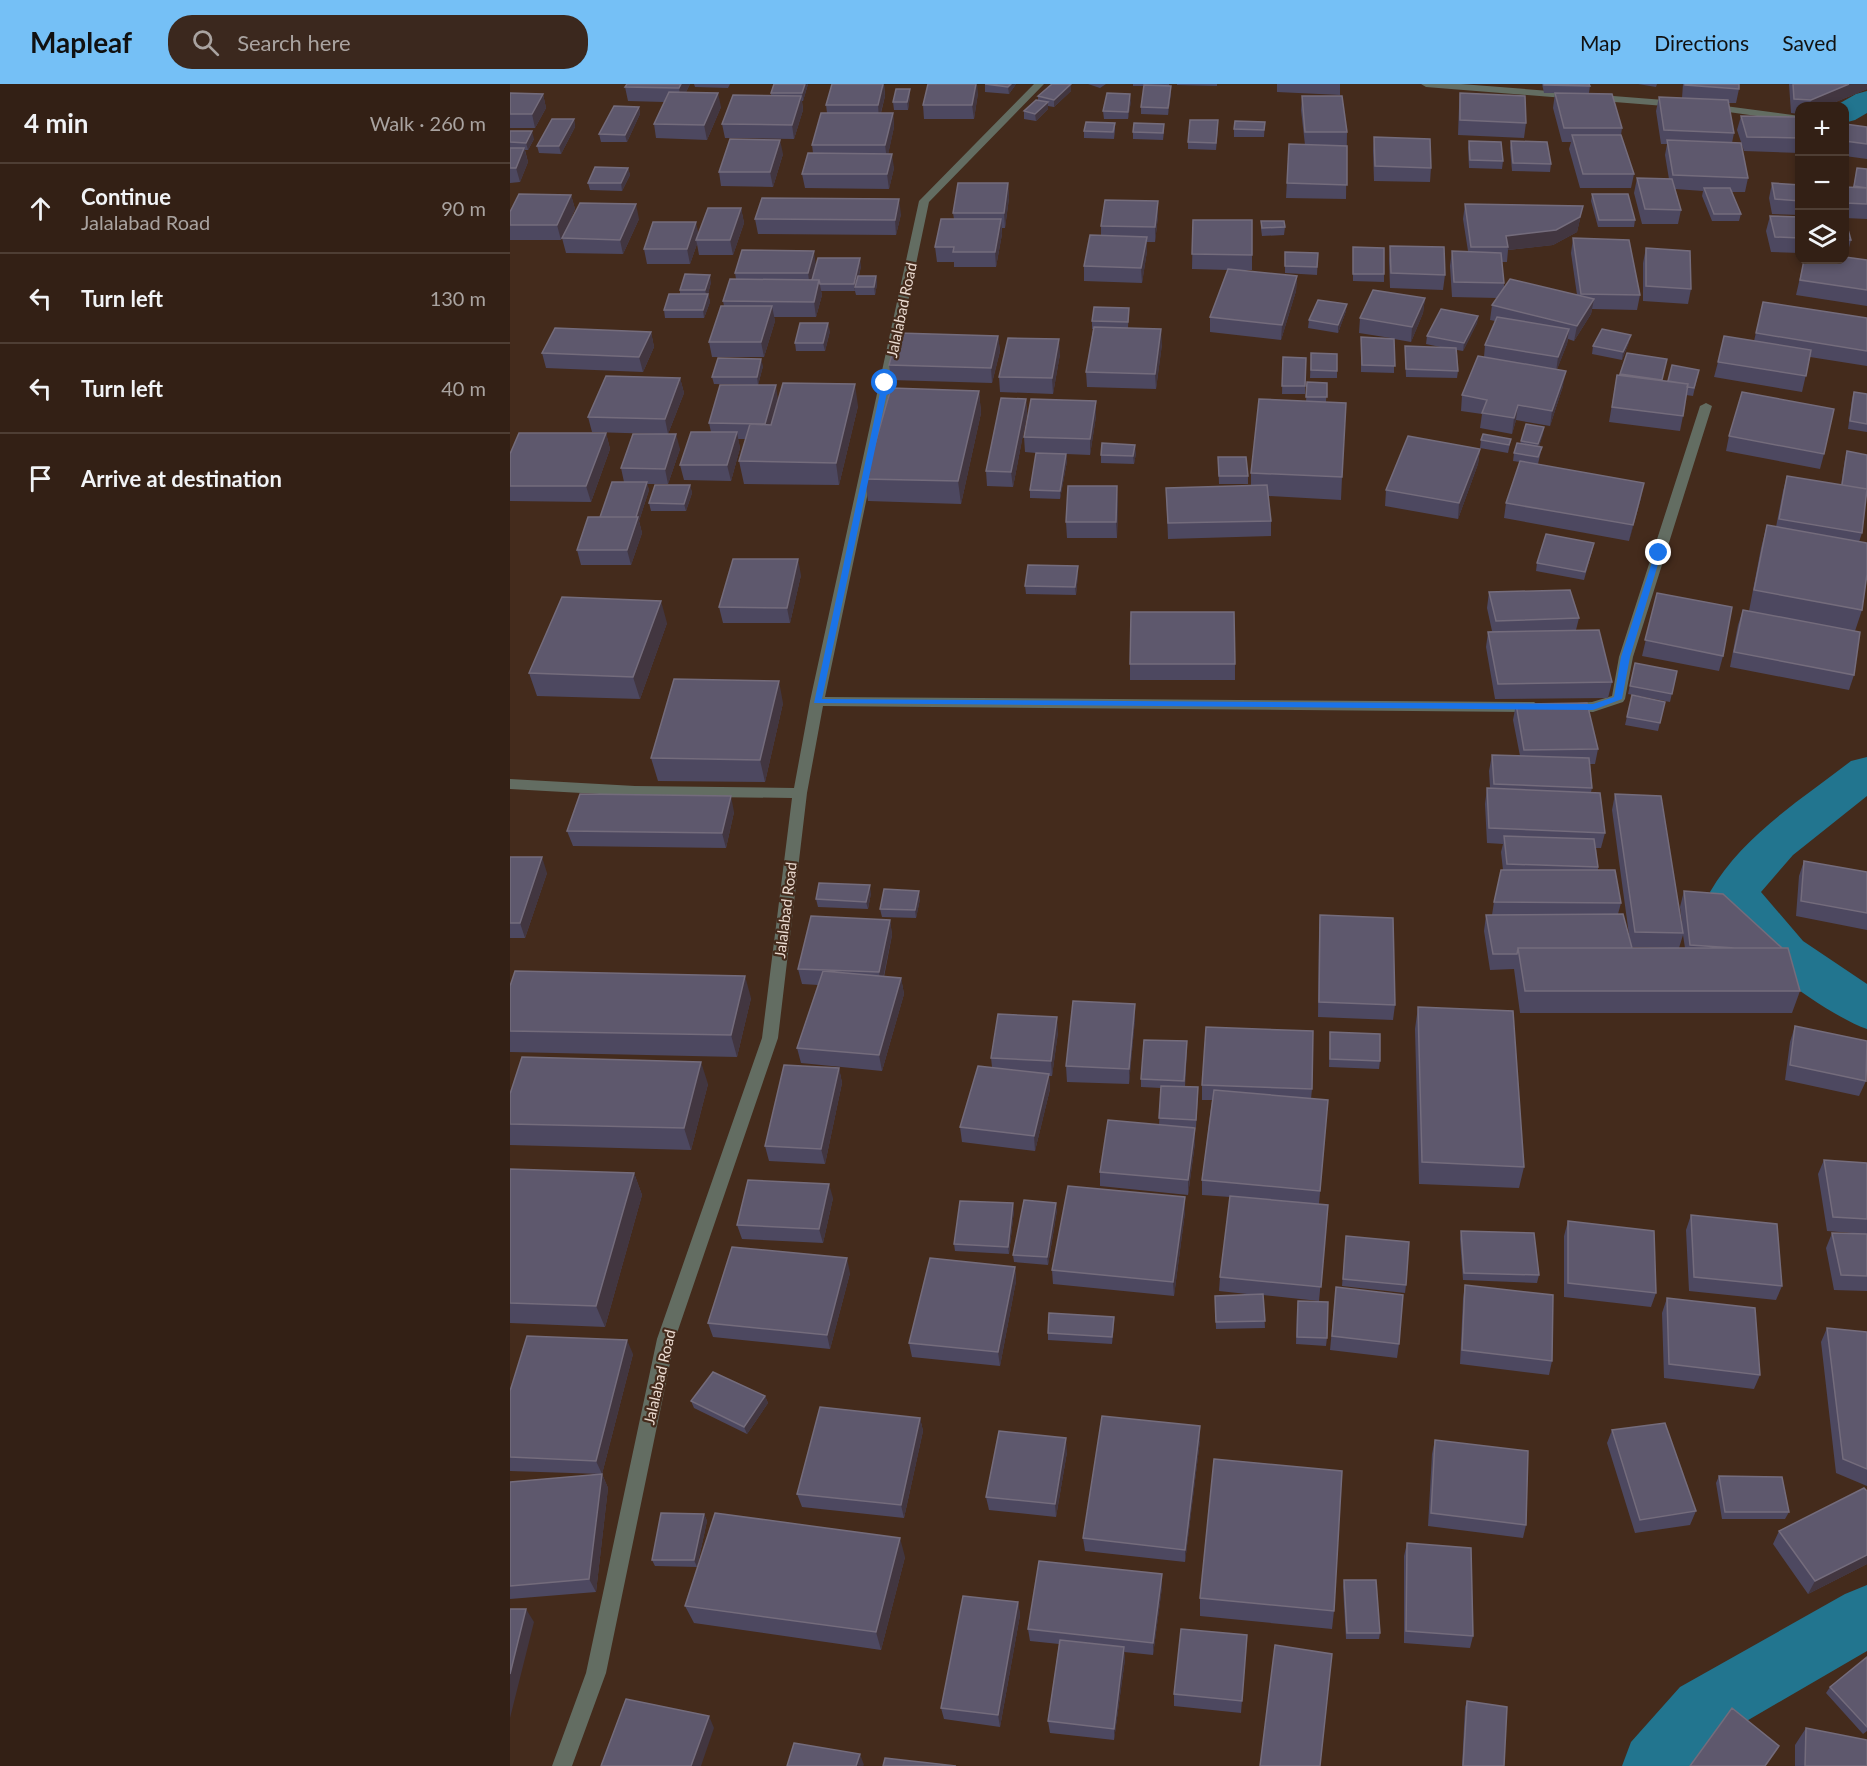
<!DOCTYPE html>
<html lang="en">
<head>
<meta charset="utf-8">
<style>
	body { margin:0; font-family:Lato,sans-serif; background:#3b281e; color:#f1f3f6 }
	.controls { position:absolute; right:18px; top:18px; display:grid; overflow:hidden; border-radius:12px; box-shadow:0 3px 9px #0003 }
	.controls button { width:54px; height:54px; display:grid; place-items:center; padding:0; border:0; border-bottom:2px solid #4e3e34; background:#332015; color:#f1f3f6; font:30px sans-serif }
	.stop { position:absolute; width:18px; height:18px; margin:-14px; border:4px solid #1a73e8; border-radius:50%; background:#fff }
	.stop.end { background:#1a73e8; border-color:#fff; box-shadow:0 2px 6px #0008 }
	.list { margin:0; padding:0; list-style:none }
	h2 { display:flex; justify-content:space-between; align-items:center; height:78px; margin:0; padding:0 24px; font-size:26px }
	h2 small { font-size:20px; font-weight:400; color:#a9a3a0 }
	.list li { display:grid; grid-template-columns:39px 1fr auto; gap:18px; align-items:center; box-sizing:border-box; height:90px; padding:0 24px; border-top:2px solid #4e3e34 }
	.list b { display:block; font-size:22px; white-space:nowrap }
	.list p { margin:0; font-size:20px; white-space:nowrap; color:#a9a3a0 }
	.list em { font-size:20px; font-style:normal; color:#a9a3a0 }
	.icon { flex:none; width:33px; height:33px; fill:none; stroke:currentColor; stroke-width:2; stroke-linecap:round; stroke-linejoin:round }
	.map { position:relative; flex:none; width:1357px; height:1682px; overflow:hidden }
	header { display:flex; align-items:center; gap:36px; box-sizing:border-box; height:84px; padding:0 30px; background:#75c0f6; color:#111 }
	header strong { font-size:28px }
	nav { display:flex; gap:33px; margin-inline-start:auto; font-size:21px }
	.search { width:420px; height:54px; background:#3b281e; display:flex; align-items:center; gap:15px; box-sizing:border-box; padding:0 21px; border-radius:24px; color:#a9a3a0; font-size:22px }
	main { display:flex }
	aside { flex:1; background:#332015 }
	.map>svg:first-child { display:block }
	.lines { fill:none; stroke-linecap:round; stroke-linejoin:round }
	.canal { fill:#22758f; fill-rule:evenodd }
	.street { fill:#636d62; fill-rule:evenodd }
	.wall { fill:#4d4860; fill-rule:evenodd }
	.shaded-wall { fill:#423640 }
	.building { fill:#5e586d; stroke:#746c7c; stroke-width:1.5 }
	.route { fill:#1a73e8 }
	.labels { text-anchor:middle; dominant-baseline:central; stroke-width:4.5; stroke-linejoin:round; paint-order:stroke }
	.street-label { font-size:15px; fill:#ebdbd1; stroke:#442b1c }
</style>
</head>
<body>
<header>
<strong>Mapleaf</strong>
<div class="search"><svg class="icon" aria-label="search" viewBox="0 0 24 24"><circle cx="10" cy="10" r="6"/><path d="M15 15l6 6"/></svg>Search here</div>
<nav><a>Map</a><a>Directions</a><a>Saved</a></nav>
</header>
<main>
<aside>
<h2>4 min<small>Walk · 260 m</small></h2>
<ul class="list">
<li><svg class="icon" aria-label="ahead" viewBox="0 0 24 24"><path d="M12 20V5M6 11l6-6 6 6"/></svg><div><b>Continue</b><p>Jalalabad Road</p></div><em>90 m</em></li>
<li><svg class="icon" aria-label="left" viewBox="0 0 24 24"><path d="M17 20v-9H6M10 6l-5 5 5 5"/></svg><div><b>Turn left</b></div><em>130 m</em></li>
<li><svg class="icon" aria-label="left" viewBox="0 0 24 24"><path d="M17 20v-9H6M10 6l-5 5 5 5"/></svg><div><b>Turn left</b></div><em>40 m</em></li>
<li><svg class="icon" aria-label="arrive" viewBox="0 0 24 24"><path d="M6 21V4h12l-3 4 3 4H6"/></svg><div><b>Arrive at destination</b></div></li>
</ul>
</aside>
<div class="map">
<svg width="1357" height="1682" viewBox="0 0 1357 1682">
	<rect width="100%" height="100%" fill="#442b1c"/>
	<g class="lines">
		<path class="canal" d="M 1357,7 L 1357,29 L 1345,36 L 1334,39 L 1334,22 L 1325,22 L 1346,10 Z
			M 1357,673 L 1357,712 L 1283,771 L 1251,808 L 1293,857 L 1357,900 L 1357,945 C 1330,936 1283,903 1260,884 C 1244,870 1211,827 1200,808 C 1232,752 1292,715 1341,677 Z
			M 1357,1501 L 1357,1567 L 1216,1649 L 1188,1682 L 1112,1682 L 1121,1658 L 1170,1603 L 1335,1510 Z"/>
		<path class="street" d="M 524,0 L 534,0 L 419,118 L 315,613 L 1024,618 L 1031,623 L 1024,628 L 313,622 L 297,709 L 268,954 L 165,1255 L 96,1589 L 62,1682 L 42,1682 L 76,1589 L 147,1255 L 252,954 L 282,714 L 125,712 L 0,705 L 0,695 L 125,702 L 284,704 L 300,617 L 409,117 Z
			M 911,0 L 951,0 L 1167,17 L 1172,20 L 1167,23 L 916,3 Z
			M 1200,20 L 1290,32 L 1290,38 L 1197,25 L 1195,23 Z
			M 1196,319 L 1202,322 L 1123,573 L 1115,615 L 1113,618 L 1083,628 L 1052,626 L 1050,623 L 1052,620 L 1082,618 L 1102,612 L 1109,573 L 1190,322 Z"/>
	</g>
	<path class="wall" d="M 117,0 L 180,0 L 176,8 L 211,23 L 197,56 L 146,54 L 144,40 L 154,18 L 118,17 L 115,3 Z
		M 184,0 L 220,0 L 218,4 L 185,3 Z
		M 264,0 L 298,0 L 293,17 L 292,17 L 293,26 L 284,55 L 215,54 L 212,40 L 261,11 L 261,9 Z
		M 322,0 L 374,0 L 375,12 L 371,29 L 383,29 L 384,43 L 378,70 L 384,84 L 379,105 L 295,104 L 292,90 L 303,69 L 302,61 L 317,29 L 316,21 Z
		M 475,0 L 506,0 L 499,10 L 475,8 Z
		M 561,0 L 561,7 L 544,23 L 538,22 L 538,25 L 526,37 L 514,35 L 514,27 L 528,16 L 528,12 Z
		M 578,0 L 596,0 L 590,4 Z
		M 623,0 L 659,0 L 661,9 L 658,31 L 631,30 L 631,23 L 634,2 L 623,2 Z
		M 667,0 L 707,0 L 707,2 L 667,1 Z
		M 767,0 L 830,0 L 830,11 L 767,8 Z
		M 1032,0 L 1079,0 L 1080,2 L 1079,9 L 1034,9 Z
		M 1128,0 L 1147,0 L 1146,3 Z
		M 1173,0 L 1229,0 L 1229,5 L 1226,19 L 1218,19 L 1224,49 L 1222,59 L 1238,94 L 1235,108 L 1222,108 L 1231,130 L 1229,137 L 1202,137 L 1192,112 L 1193,107 L 1165,105 L 1171,126 L 1168,140 L 1132,140 L 1124,109 L 1127,94 L 1159,95 L 1155,71 L 1157,60 L 1151,60 L 1146,27 L 1149,13 L 1172,14 Z
		M 1279,0 L 1357,0 L 1357,5 L 1316,22 L 1290,22 L 1290,30 L 1281,29 Z
		M 400,5 L 400,12 L 398,26 L 384,26 L 383,18 Z
		M 0,9 L 33,10 L 36,24 L 25,44 L 0,44 Z
		M 468,9 L 464,35 L 414,35 L 413,21 Z
		M 950,9 L 1016,39 L 1014,54 L 948,51 L 949,23 Z
		M 1045,9 L 1112,44 L 1111,51 L 1124,90 L 1121,104 L 1070,104 L 1059,65 L 1061,58 L 1052,58 L 1043,24 Z
		M 792,12 L 837,48 L 836,115 L 776,114 L 779,60 L 795,61 L 791,26 Z
		M 621,17 L 618,35 L 594,35 L 593,27 Z
		M 129,23 L 130,30 L 117,58 L 91,58 L 89,50 Z
		M 1231,32 L 1290,33 L 1290,69 L 1234,67 L 1227,46 Z
		M 64,35 L 65,43 L 51,70 L 29,69 L 27,62 Z
		M 755,38 L 754,53 L 724,53 L 724,45 Z
		M 605,39 L 605,46 L 604,55 L 574,54 L 574,47 Z
		M 1335,40 L 1357,43 L 1357,75 L 1335,72 Z
		M 708,44 L 706,66 L 678,65 L 678,58 Z
		M 0,47 L 24,55 L 18,66 L 15,66 L 18,78 L 10,98 L 0,99 Z
		M 654,47 L 653,56 L 623,55 L 623,48 Z
		M 864,53 L 921,84 L 920,98 L 864,97 L 863,67 Z
		M 959,57 L 993,77 L 992,85 L 959,84 L 958,64 Z
		M 1001,57 L 1041,80 L 1040,88 L 1002,87 L 1000,64 Z
		M 273,70 L 263,103 L 211,102 L 209,88 Z
		M 118,84 L 120,91 L 112,107 L 80,106 L 78,99 Z
		M 1347,84 L 1357,120 L 1357,135 L 1335,134 L 1335,103 L 1343,104 Z
		M 498,99 L 499,114 L 495,144 L 492,144 L 492,150 L 486,183 L 444,183 L 444,178 L 427,178 L 425,163 L 444,135 L 443,129 Z
		M 1262,99 L 1290,101 L 1290,131 L 1262,130 L 1259,114 Z
		M 1082,110 L 1125,136 L 1124,143 L 1088,143 L 1081,117 Z
		M 61,111 L 65,125 L 51,156 L 0,156 L 0,128 Z
		M 955,120 L 1073,122 L 1067,148 L 1043,161 L 998,166 L 997,178 L 992,178 L 994,199 L 994,205 L 1067,211 L 1061,169 L 1063,154 L 1130,211 L 1127,226 L 1082,225 L 1081,230 L 1064,257 L 1058,255 L 1057,260 L 1047,285 L 1053,302 L 1040,342 L 1006,336 L 1002,350 L 970,344 L 972,330 L 951,327 L 952,311 L 974,273 L 975,261 L 985,237 L 980,236 L 982,221 L 987,214 L 942,213 L 940,182 L 942,167 L 958,167 L 953,135 Z
		M 231,124 L 234,139 L 223,171 L 189,171 L 187,160 L 180,180 L 137,180 L 134,165 L 189,149 Z
		M 391,130 L 386,151 L 248,150 L 245,135 Z
		M 648,132 L 645,158 L 637,158 L 637,167 L 632,199 L 574,197 L 574,182 L 591,151 L 591,142 Z
		M 1260,132 L 1290,133 L 1290,169 L 1261,168 L 1256,147 Z
		M 129,135 L 113,170 L 56,169 L 52,154 Z
		M 1335,135 L 1341,156 L 1337,171 L 1335,171 Z
		M 683,136 L 742,136 L 742,186 L 723,186 L 787,192 L 786,207 L 771,256 L 700,248 L 700,233 L 718,186 L 682,185 Z
		M 751,137 L 775,143 L 774,151 L 752,152 L 751,145 Z
		M 880,162 L 935,191 L 933,206 L 880,204 L 879,177 Z
		M 843,163 L 874,190 L 874,198 L 843,197 Z
		M 1136,164 L 1181,205 L 1178,220 L 1133,217 L 1133,179 Z
		M 775,168 L 808,169 L 807,191 L 775,189 Z
		M 1294,176 L 1357,176 L 1357,222 L 1286,211 Z
		M 306,181 L 351,182 L 349,192 L 366,192 L 367,200 L 365,211 L 346,211 L 345,207 L 311,207 L 312,211 L 306,233 L 264,233 L 265,237 L 254,273 L 202,273 L 199,258 L 214,222 L 213,217 L 226,195 L 225,189 Z
		M 201,198 L 198,210 L 200,218 L 194,234 L 155,234 L 154,226 L 170,210 L 170,206 Z
		M 915,214 L 913,229 L 901,258 L 884,255 L 884,289 L 851,288 L 851,253 L 881,254 L 849,249 L 850,234 Z
		M 1253,218 L 1357,234 L 1357,282 L 1300,273 L 1292,308 L 1204,293 L 1208,278 L 1244,257 Z
		M 619,224 L 618,244 L 652,260 L 646,305 L 577,303 L 576,288 L 583,245 L 582,245 L 582,237 Z
		M 836,227 L 828,249 L 798,244 L 799,236 Z
		M 968,232 L 967,239 L 953,267 L 947,266 L 948,287 L 947,294 L 896,293 L 895,270 L 895,262 L 935,264 L 916,260 L 917,252 Z
		M 320,247 L 315,267 L 286,267 L 285,259 Z
		M 141,248 L 144,263 L 133,288 L 36,284 L 32,269 Z
		M 488,252 L 490,267 L 482,299 L 381,296 L 379,281 Z
		M 1119,258 L 1112,276 L 1082,270 L 1083,262 Z
		M 801,269 L 827,287 L 827,294 L 800,294 Z
		M 1117,269 L 1152,296 L 1158,297 L 1189,286 L 1183,312 L 1176,311 L 1173,332 L 1170,347 L 1099,338 L 1107,291 L 1110,291 Z
		M 550,270 L 543,310 L 490,308 L 489,293 Z
		M 773,273 L 796,274 L 795,310 L 772,310 Z
		M 253,282 L 248,301 L 204,300 L 202,293 Z
		M 170,294 L 174,309 L 158,350 L 170,365 L 158,400 L 137,400 L 139,406 L 129,437 L 132,449 L 121,481 L 71,481 L 67,466 L 114,398 L 111,384 L 148,350 L 82,348 L 78,333 Z
		M 797,298 L 817,299 L 816,318 L 832,393 L 831,416 L 758,412 L 761,437 L 761,452 L 658,455 L 656,404 L 741,402 L 741,389 L 796,318 Z
		M 469,307 L 471,329 L 451,420 L 358,417 L 355,395 Z
		M 1344,308 L 1357,310 L 1357,348 L 1338,345 L 1342,315 Z
		M 516,315 L 517,330 L 503,403 L 477,402 L 476,387 Z
		M 268,316 L 348,322 L 329,401 L 234,400 L 229,377 L 236,355 L 228,355 L 230,364 L 221,397 L 174,396 L 170,381 L 201,348 L 199,339 Z
		M 586,332 L 580,371 L 556,370 L 557,377 L 550,415 L 520,414 L 520,406 L 526,369 L 515,368 L 514,353 Z
		M 1034,343 L 1029,363 L 1032,363 L 1028,380 L 1131,414 L 1119,457 L 994,434 L 996,419 L 1010,378 L 1003,377 L 1004,369 L 1010,360 L 1011,357 Z
		M 96,349 L 100,365 L 81,418 L 0,417 L 0,370 Z
		M 1219,352 L 1314,370 L 1310,385 L 1216,367 Z
		M 1001,355 L 998,369 L 970,364 L 971,356 Z
		M 970,365 L 968,380 L 948,435 L 875,422 L 876,406 Z
		M 1337,367 L 1352,449 L 1349,458 L 1352,526 L 1345,547 L 1344,591 L 1339,606 L 1220,583 L 1228,541 L 1233,526 L 1239,527 L 1251,464 L 1257,441 L 1266,443 L 1273,407 L 1277,392 L 1331,401 L 1335,375 Z
		M 626,369 L 624,380 L 591,379 L 591,371 Z
		M 708,373 L 738,392 L 738,400 L 709,400 Z
		M 180,401 L 182,409 L 176,427 L 141,427 L 139,419 Z
		M 608,418 L 607,454 L 557,454 L 556,438 Z
		M 1082,467 L 1074,496 L 1026,487 L 1027,479 Z
		M 568,490 L 566,511 L 516,510 L 515,502 Z
		M 291,491 L 280,539 L 213,539 L 209,523 Z
		M 979,508 L 1069,534 L 1066,546 L 1102,598 L 1098,614 L 985,615 L 976,563 L 978,548 L 982,547 L 977,524 Z
		M 1147,509 L 1213,572 L 1209,587 L 1132,572 Z
		M 157,539 L 130,615 L 27,612 L 19,589 Z
		M 1125,579 L 1167,587 L 1160,618 L 1118,610 Z
		M 620,580 L 725,580 L 725,596 L 620,596 Z
		M 1122,611 L 1155,618 L 1148,647 L 1115,641 Z
		M 273,619 L 255,698 L 148,697 L 141,674 Z
		M 1006,620 L 1088,665 L 1085,680 L 1080,680 L 1082,704 L 1081,708 L 1095,749 L 1091,764 L 1086,764 L 1088,783 L 1088,786 L 1111,819 L 1108,830 L 1120,858 L 1102,726 L 1105,710 L 1172,839 L 1170,823 L 1174,807 L 1290,907 L 1282,929 L 1010,929 L 1004,885 L 980,886 L 974,847 L 976,831 L 982,831 L 984,818 L 993,786 L 991,768 L 993,760 L 977,759 L 975,720 L 977,704 L 980,704 L 979,687 L 982,671 L 1010,672 L 1003,636 ZM 1173,851 L 1175,864 L 1169,864 ZM 1121,863 L 1159,864 L 1122,864 Z
		M 224,728 L 216,764 L 63,762 L 57,747 Z
		M 0,773 L 37,789 L 15,854 L 0,854 Z
		M 1294,777 L 1357,788 L 1357,846 L 1286,832 L 1289,792 Z
		M 361,809 L 358,825 L 308,823 L 306,815 Z
		M 410,815 L 406,834 L 372,833 L 370,825 Z
		M 810,831 L 885,921 L 883,936 L 808,933 L 809,846 Z
		M 380,836 L 382,851 L 374,893 L 391,894 L 394,910 L 372,987 L 291,979 L 287,964 L 308,901 L 292,900 L 288,885 Z
		M 0,902 L 241,914 L 227,973 L 0,968 Z
		M 625,920 L 625,935 L 619,1000 L 557,998 L 556,982 Z
		M 908,923 L 1014,1083 L 1009,1104 L 909,1100 L 905,945 Z
		M 1285,942 L 1356,997 L 1349,1012 L 1275,996 L 1280,958 Z
		M 548,948 L 542,992 L 539,992 L 540,1005 L 525,1067 L 452,1058 L 450,1043 L 482,983 L 481,974 Z
		M 820,948 L 870,977 L 869,985 L 819,983 Z
		M 677,965 L 675,1003 L 688,1011 L 686,1043 L 671,1043 L 685,1044 L 685,1059 L 678,1111 L 590,1102 L 590,1088 L 649,1041 L 651,1004 L 631,1003 L 631,995 Z
		M 329,984 L 332,999 L 315,1080 L 259,1077 L 255,1062 Z
		M 198,1000 L 181,1066 L 0,1061 L 0,1010 Z
		M 692,1001 L 802,1005 L 801,1015 L 818,1016 L 809,1120 L 818,1121 L 809,1217 L 753,1211 L 755,1244 L 706,1245 L 705,1219 L 746,1211 L 709,1207 L 710,1193 L 720,1113 L 692,1111 L 692,1096 L 702,1016 L 692,1016 Z
		M 1314,1076 L 1357,1079 L 1357,1207 L 1324,1206 L 1316,1164 L 1322,1149 L 1354,1150 L 1317,1147 L 1308,1090 Z
		M 0,1085 L 124,1089 L 132,1111 L 95,1243 L 0,1239 Z
		M 675,1113 L 675,1128 L 664,1212 L 543,1200 L 542,1186 Z
		M 323,1114 L 313,1159 L 232,1155 L 227,1141 Z
		M 504,1126 L 499,1170 L 445,1167 L 444,1160 Z
		M 547,1126 L 538,1181 L 504,1178 L 503,1171 Z
		M 1181,1131 L 1272,1202 L 1266,1216 L 1179,1207 L 1176,1146 Z
		M 1058,1137 L 1146,1209 L 1141,1223 L 1054,1213 L 1054,1152 Z
		M 951,1147 L 1029,1191 L 1027,1199 L 953,1196 L 950,1155 Z
		M 836,1152 L 896,1201 L 895,1209 L 832,1202 Z
		M 505,1183 L 506,1197 L 490,1282 L 402,1273 L 399,1259 Z
		M 340,1189 L 320,1265 L 203,1253 L 198,1239 Z
		M 955,1201 L 1042,1277 L 1039,1291 L 950,1280 L 953,1215 Z
		M 826,1203 L 889,1260 L 887,1274 L 820,1266 Z
		M 1157,1214 L 1250,1291 L 1244,1305 L 1154,1294 L 1152,1229 Z
		M 787,1224 L 817,1254 L 816,1262 L 786,1260 Z
		M 604,1233 L 604,1240 L 602,1260 L 538,1256 L 538,1249 Z
		M 1317,1244 L 1357,1248 L 1357,1402 L 1326,1389 L 1311,1258 Z
		M 123,1270 L 92,1390 L 98,1404 L 86,1508 L 0,1515 L 0,1398 L 91,1390 L 0,1387 L 0,1307 Z
		M 255,1312 L 258,1319 L 237,1350 L 184,1324 L 181,1317 Z
		M 410,1334 L 413,1347 L 394,1434 L 292,1423 L 287,1410 Z
		M 1102,1346 L 1186,1427 L 1180,1441 L 1125,1449 L 1097,1359 Z
		M 690,1356 L 675,1478 L 575,1467 L 573,1454 Z
		M 925,1356 L 1016,1441 L 1013,1454 L 918,1442 L 922,1370 Z
		M 557,1368 L 546,1433 L 479,1426 L 476,1413 Z
		M 1209,1392 L 1279,1428 L 1275,1435 L 1212,1435 L 1206,1399 Z
		M 1357,1407 L 1357,1480 L 1298,1510 L 1263,1460 L 1269,1447 Z
		M 194,1430 L 197,1437 L 187,1483 L 145,1482 L 142,1476 Z
		M 897,1459 L 963,1552 L 960,1564 L 894,1559 L 894,1472 Z
		M 395,1473 L 371,1566 L 184,1539 L 175,1522 Z
		M 834,1496 L 870,1549 L 869,1555 L 836,1555 L 833,1503 Z
		M 652,1503 L 643,1571 L 614,1568 L 615,1575 L 604,1656 L 540,1649 L 538,1637 L 549,1560 L 520,1557 L 518,1545 Z
		M 690,1514 L 824,1527 L 822,1545 L 690,1532 Z
		M 508,1518 L 510,1531 L 490,1643 L 434,1635 L 431,1624 Z
		M 737,1551 L 731,1629 L 664,1622 L 664,1610 Z
		M 1357,1573 L 1357,1647 L 1353,1650 L 1316,1609 L 1320,1603 Z
		M 957,1617 L 994,1682 L 952,1682 L 955,1623 Z
		M 1296,1644 L 1357,1682 L 1285,1682 L 1285,1661 Z"/>
	<path class="shaded-wall" d="M 171,0 L 180,0 L 171,18 L 169,4 Z
		M 295,0 L 298,0 L 293,17 L 292,9 Z
		M 373,0 L 375,12 L 369,35 L 368,21 Z
		M 466,0 L 467,0 L 468,9 L 464,35 L 462,21 Z
		M 501,0 L 506,0 L 499,10 L 498,3 Z
		M 561,0 L 561,7 L 544,23 L 544,16 Z
		M 1339,0 L 1357,0 L 1357,5 L 1316,22 L 1300,22 L 1301,16 Z
		M 661,2 L 661,9 L 658,31 L 658,24 Z
		M 400,5 L 400,12 L 398,26 L 397,18 Z
		M 208,9 L 211,23 L 197,56 L 194,41 Z
		M 33,10 L 36,24 L 25,44 L 22,30 Z
		M 620,10 L 621,17 L 618,35 L 618,28 Z
		M 291,12 L 293,26 L 284,55 L 282,41 Z
		M 538,18 L 538,25 L 526,37 L 525,30 Z
		M 129,23 L 130,30 L 117,58 L 115,51 Z
		M 383,29 L 384,43 L 377,76 L 375,61 Z
		M 64,35 L 65,43 L 51,70 L 49,62 Z
		M 22,47 L 24,55 L 18,66 L 16,59 Z
		M 270,56 L 273,70 L 263,103 L 260,88 Z
		M 14,64 L 18,78 L 10,98 L 6,84 Z
		M 382,70 L 384,84 L 379,105 L 377,90 Z
		M 118,84 L 120,91 L 112,107 L 111,99 Z
		M 498,99 L 499,114 L 495,144 L 494,129 Z
		M 61,111 L 65,125 L 51,156 L 47,141 Z
		M 389,115 L 391,130 L 386,151 L 385,136 Z
		M 648,117 L 648,132 L 645,158 L 645,143 Z
		M 126,120 L 129,135 L 113,170 L 110,156 Z
		M 1073,122 L 1067,148 L 1043,161 L 998,166 L 996,152 Z
		M 231,124 L 234,139 L 223,171 L 220,156 Z
		M 491,135 L 492,150 L 486,183 L 485,168 Z
		M 186,138 L 189,152 L 186,156 L 187,160 L 180,180 L 177,165 Z
		M 637,153 L 637,167 L 632,199 L 631,184 Z
		M 304,167 L 306,182 L 300,204 L 298,189 Z
		M 350,174 L 351,182 L 346,203 L 345,203 L 345,207 L 344,200 Z
		M 200,191 L 201,198 L 197,214 L 195,206 Z
		M 366,192 L 367,200 L 365,211 L 364,203 Z
		M 787,192 L 786,207 L 771,256 L 772,241 Z
		M 309,196 L 312,211 L 306,233 L 304,218 Z
		M 198,210 L 200,218 L 194,234 L 193,226 Z
		M 915,214 L 913,229 L 901,258 L 902,243 Z
		M 1084,215 L 1081,230 L 1064,257 L 1067,242 Z
		M 837,220 L 836,227 L 828,249 L 828,241 Z
		M 262,222 L 265,237 L 254,273 L 251,258 Z
		M 968,232 L 967,239 L 953,267 L 954,259 Z
		M 318,239 L 320,247 L 315,267 L 313,259 Z
		M 651,245 L 652,260 L 646,305 L 645,290 Z
		M 1059,245 L 1057,260 L 1046,288 L 1048,273 Z
		M 141,248 L 144,263 L 133,288 L 129,273 Z
		M 1121,251 L 1119,258 L 1112,276 L 1113,268 Z
		M 488,252 L 490,267 L 482,299 L 481,284 Z
		M 549,255 L 550,270 L 543,310 L 542,294 Z
		M 251,275 L 253,282 L 248,301 L 247,293 Z
		M 1056,287 L 1053,302 L 1040,342 L 1042,327 Z
		M 170,294 L 174,309 L 158,350 L 155,335 Z
		M 345,300 L 348,322 L 329,401 L 326,379 Z
		M 266,301 L 268,316 L 258,355 L 255,340 Z
		M 469,307 L 471,329 L 451,420 L 448,397 Z
		M 516,315 L 517,330 L 503,403 L 501,388 Z
		M 586,317 L 586,332 L 580,371 L 580,355 Z
		M 1008,321 L 1006,336 L 1002,350 L 1004,334 Z
		M 1034,343 L 1033,351 L 1027,368 L 1028,360 Z
		M 227,348 L 230,364 L 221,397 L 217,381 Z
		M 96,349 L 100,365 L 81,418 L 76,402 Z
		M 166,350 L 170,365 L 158,400 L 155,385 Z
		M 625,361 L 626,369 L 624,380 L 623,372 Z
		M 970,365 L 968,380 L 948,435 L 949,419 Z
		M 556,370 L 557,377 L 550,415 L 550,407 Z
		M 137,398 L 139,406 L 129,437 L 132,449 L 121,481 L 117,466 L 125,435 Z
		M 1134,399 L 1131,414 L 1119,457 L 1123,441 Z
		M 180,401 L 182,409 L 176,427 L 174,420 Z
		M 607,402 L 608,418 L 607,454 L 606,438 Z
		M 288,475 L 291,491 L 280,539 L 277,524 Z
		M 568,482 L 568,490 L 566,511 L 565,503 Z
		M 151,517 L 157,539 L 130,615 L 123,593 Z
		M 269,597 L 273,619 L 255,698 L 250,676 Z
		M 221,712 L 224,728 L 216,764 L 212,749 Z
		M 32,773 L 37,789 L 15,854 L 10,839 Z
		M 360,801 L 361,809 L 358,825 L 356,818 Z
		M 409,807 L 410,815 L 406,834 L 405,826 Z
		M 380,836 L 382,851 L 371,904 L 369,888 Z
		M 235,892 L 241,914 L 227,973 L 221,951 Z
		M 391,894 L 394,910 L 372,987 L 369,971 Z
		M 625,920 L 625,935 L 619,1000 L 619,985 Z
		M 547,933 L 548,948 L 542,992 L 541,977 Z
		M 191,978 L 198,1000 L 181,1066 L 174,1044 Z
		M 329,984 L 332,999 L 315,1080 L 311,1065 Z
		M 539,990 L 540,1005 L 525,1067 L 524,1052 Z
		M 685,1044 L 685,1059 L 678,1111 L 678,1096 Z
		M 124,1089 L 132,1111 L 95,1243 L 86,1222 Z
		M 319,1100 L 323,1114 L 313,1159 L 309,1145 Z
		M 675,1113 L 675,1128 L 664,1212 L 663,1198 Z
		M 503,1119 L 504,1126 L 499,1170 L 498,1163 Z
		M 546,1119 L 547,1126 L 538,1181 L 537,1173 Z
		M 337,1174 L 340,1189 L 320,1265 L 317,1251 Z
		M 505,1183 L 506,1197 L 490,1282 L 488,1268 Z
		M 604,1233 L 604,1240 L 602,1260 L 602,1253 Z
		M 117,1256 L 123,1270 L 92,1390 L 86,1377 Z
		M 255,1312 L 258,1319 L 237,1350 L 234,1343 Z
		M 410,1334 L 413,1347 L 394,1434 L 391,1421 Z
		M 690,1342 L 690,1356 L 675,1478 L 675,1466 Z
		M 556,1354 L 557,1368 L 546,1433 L 545,1420 Z
		M 92,1390 L 98,1404 L 86,1508 L 79,1495 Z
		M 194,1430 L 197,1437 L 187,1483 L 184,1476 Z
		M 390,1454 L 395,1473 L 371,1566 L 366,1548 Z
		M 1357,1471 L 1357,1480 L 1298,1510 L 1305,1497 Z
		M 652,1490 L 652,1503 L 643,1571 L 643,1559 Z
		M 508,1518 L 510,1531 L 490,1643 L 488,1631 Z
		M 16,1525 L 24,1538 L 0,1634 L 0,1590 Z
		M 614,1563 L 615,1575 L 604,1656 L 604,1645 Z
		M 199,1632 L 204,1644 L 191,1682 L 181,1682 Z
		M 350,1670 L 354,1681 L 353,1682 L 346,1682 Z"/>
	<path class="building" d="M 117,0 L 171,0 L 169,4 L 115,3 Z
		M 264,0 L 295,0 L 292,9 L 261,9 Z
		M 322,0 L 373,0 L 368,21 L 316,21 Z
		M 418,0 L 466,0 L 462,21 L 413,21 Z
		M 475,0 L 501,0 L 498,3 Z
		M 542,0 L 561,0 L 544,16 L 528,12 Z
		M 1034,0 L 1079,0 L 1080,2 L 1034,1 Z
		M 1175,0 L 1229,0 L 1229,5 L 1175,1 Z
		M 1283,0 L 1339,0 L 1301,16 L 1284,15 Z
		M 634,1 L 661,2 L 658,24 L 631,23 Z
		M 386,5 L 400,5 L 397,18 L 383,18 Z
		M 159,8 L 208,9 L 194,41 L 144,40 Z
		M 0,9 L 33,10 L 22,30 L 0,30 Z
		M 597,9 L 620,10 L 618,28 L 593,27 Z
		M 950,9 L 1015,12 L 1016,39 L 950,36 Z
		M 1045,9 L 1102,10 L 1112,44 L 1054,44 Z
		M 223,11 L 291,12 L 282,41 L 212,40 Z
		M 792,12 L 832,12 L 837,48 L 795,48 Z
		M 1149,13 L 1218,16 L 1224,49 L 1154,46 Z
		M 526,16 L 538,18 L 525,30 L 514,27 Z
		M 104,22 L 129,23 L 115,51 L 89,50 Z
		M 311,29 L 383,29 L 375,61 L 302,61 Z
		M 1231,32 L 1290,33 L 1290,54 L 1237,53 Z
		M 42,35 L 64,35 L 49,62 L 27,62 Z
		M 680,36 L 708,36 L 706,59 L 678,58 Z
		M 725,37 L 755,38 L 754,46 L 724,45 Z
		M 576,38 L 605,39 L 603,48 L 574,47 Z
		M 624,39 L 654,40 L 653,49 L 623,48 Z
		M 1335,40 L 1357,43 L 1357,60 L 1335,57 Z
		M 0,47 L 22,47 L 16,59 L 0,58 Z
		M 1062,51 L 1111,51 L 1124,90 L 1073,90 Z
		M 864,53 L 920,55 L 921,84 L 865,82 Z
		M 220,55 L 270,56 L 260,88 L 209,88 Z
		M 1157,56 L 1231,59 L 1238,94 L 1163,91 Z
		M 959,57 L 991,58 L 993,77 L 960,76 Z
		M 1001,57 L 1037,58 L 1041,80 L 1003,79 Z
		M 779,60 L 837,62 L 837,101 L 777,99 Z
		M 0,64 L 14,64 L 6,84 L 0,84 Z
		M 298,69 L 382,70 L 377,90 L 292,90 Z
		M 1335,82 L 1338,83 L 1335,101 Z
		M 85,83 L 118,84 L 111,99 L 78,99 Z
		M 1347,84 L 1357,85 L 1357,104 L 1344,102 Z
		M 1127,94 L 1162,95 L 1171,126 L 1135,125 Z
		M 448,99 L 498,99 L 494,129 L 443,129 Z
		M 1262,99 L 1290,101 L 1290,117 L 1265,115 Z
		M 1335,103 L 1357,104 L 1357,120 L 1335,119 Z
		M 1194,104 L 1220,104 L 1231,130 L 1204,130 Z
		M 9,110 L 61,111 L 47,141 L 0,141 L 0,128 Z
		M 1082,110 L 1118,110 L 1125,136 L 1089,136 Z
		M 252,114 L 389,115 L 385,136 L 245,135 Z
		M 595,116 L 648,117 L 645,143 L 591,142 Z
		M 70,119 L 126,120 L 110,156 L 52,154 Z
		M 955,120 L 1073,122 L 1070,133 L 1046,146 L 996,152 L 998,163 L 961,163 Z
		M 198,124 L 231,124 L 220,156 L 186,156 Z
		M 1260,132 L 1290,133 L 1290,154 L 1265,153 Z
		M 431,135 L 491,135 L 485,168 L 443,168 L 444,163 L 425,163 Z
		M 1335,135 L 1341,156 L 1335,156 Z
		M 683,136 L 742,136 L 742,171 L 682,170 Z
		M 751,137 L 774,137 L 775,143 L 752,144 Z
		M 143,138 L 186,138 L 177,165 L 134,165 Z
		M 580,151 L 637,153 L 631,184 L 574,182 Z
		M 1063,154 L 1119,156 L 1130,211 L 1071,210 Z
		M 880,162 L 934,163 L 935,191 L 881,189 Z
		M 843,163 L 874,164 L 874,190 L 843,190 Z
		M 1136,164 L 1180,167 L 1181,205 L 1136,202 Z
		M 232,166 L 304,167 L 298,189 L 225,189 Z
		M 942,167 L 991,169 L 994,199 L 944,198 Z
		M 775,168 L 808,169 L 807,183 L 775,182 Z
		M 1335,173 L 1357,176 L 1357,206 L 1290,196 L 1294,176 L 1335,176 Z
		M 308,174 L 350,174 L 344,200 L 310,200 L 309,196 L 302,196 Z
		M 718,185 L 787,192 L 772,241 L 700,233 Z
		M 175,190 L 200,191 L 195,206 L 170,206 Z
		M 348,192 L 366,192 L 364,203 L 345,203 Z
		M 220,195 L 309,196 L 304,218 L 213,217 Z
		M 1000,195 L 1084,215 L 1067,242 L 982,221 Z
		M 863,206 L 915,214 L 902,243 L 850,234 Z
		M 159,210 L 198,210 L 193,226 L 154,226 Z
		M 808,216 L 837,220 L 828,241 L 799,236 Z
		M 1253,218 L 1357,234 L 1357,267 L 1246,249 Z
		M 211,222 L 262,222 L 251,258 L 199,258 Z
		M 584,223 L 619,224 L 618,238 L 582,237 Z
		M 931,225 L 968,232 L 954,259 L 917,252 Z
		M 987,233 L 1059,245 L 1048,273 L 975,261 Z
		M 290,239 L 318,239 L 313,259 L 285,259 Z
		M 584,243 L 651,245 L 645,290 L 576,288 Z
		M 45,244 L 141,248 L 129,273 L 32,269 Z
		M 1092,245 L 1121,251 L 1113,268 L 1083,262 Z
		M 388,249 L 488,252 L 481,284 L 379,281 Z
		M 1214,252 L 1301,266 L 1296,292 L 1208,278 Z
		M 851,253 L 884,255 L 885,282 L 852,281 Z
		M 498,254 L 549,255 L 542,294 L 489,293 Z
		M 895,262 L 946,264 L 948,287 L 896,285 Z
		M 801,269 L 827,270 L 827,287 L 801,286 Z
		M 1117,269 L 1157,275 L 1152,296 L 1110,290 Z
		M 968,272 L 1056,287 L 1042,327 L 1008,321 L 1004,334 L 972,329 L 977,316 L 952,311 Z
		M 773,273 L 796,274 L 795,302 L 772,302 Z
		M 208,274 L 251,275 L 247,293 L 202,293 Z
		M 1162,281 L 1189,286 L 1184,304 L 1177,303 L 1178,300 L 1158,297 Z
		M 1107,291 L 1178,300 L 1173,332 L 1102,323 Z
		M 96,292 L 170,294 L 155,335 L 78,333 Z
		M 797,298 L 817,299 L 817,313 L 796,313 Z
		M 273,299 L 345,300 L 326,379 L 229,377 L 240,340 L 261,341 Z
		M 210,301 L 266,301 L 255,340 L 199,339 Z
		M 381,304 L 469,307 L 448,397 L 355,395 Z
		M 1232,308 L 1324,325 L 1314,370 L 1219,352 Z
		M 1344,308 L 1357,310 L 1357,340 L 1340,337 Z
		M 491,314 L 516,315 L 501,388 L 476,387 Z
		M 521,315 L 586,317 L 580,355 L 514,353 Z
		M 749,315 L 836,319 L 832,393 L 741,389 Z
		M 1016,340 L 1034,343 L 1028,360 L 1011,357 Z
		M 181,348 L 227,348 L 217,381 L 170,381 Z
		M 9,349 L 96,349 L 76,402 L 0,402 L 0,370 Z
		M 123,350 L 166,350 L 155,385 L 111,384 Z
		M 973,350 L 1001,355 L 999,361 L 971,356 Z
		M 898,352 L 970,365 L 949,419 L 876,406 Z
		M 592,359 L 625,361 L 623,372 L 591,371 Z
		M 1007,359 L 1032,363 L 1028,373 L 1004,369 Z
		M 1337,367 L 1357,371 L 1357,405 L 1332,401 Z
		M 526,369 L 556,370 L 550,407 L 520,406 Z
		M 708,373 L 736,373 L 738,392 L 709,392 Z
		M 1010,377 L 1134,399 L 1123,441 L 996,419 Z
		M 1277,392 L 1357,405 L 1352,449 L 1269,435 Z
		M 102,398 L 137,398 L 126,433 L 90,433 Z
		M 145,401 L 180,401 L 174,420 L 139,419 Z
		M 757,401 L 761,437 L 658,439 L 656,404 Z
		M 558,402 L 607,402 L 606,438 L 556,438 Z
		M 78,433 L 128,433 L 117,466 L 67,466 Z
		M 1257,441 L 1357,459 L 1357,490 L 1352,526 L 1244,506 Z
		M 1036,450 L 1084,459 L 1075,488 L 1027,479 Z
		M 223,475 L 288,475 L 277,524 L 209,523 Z
		M 518,481 L 568,482 L 565,503 L 515,502 Z
		M 1060,506 L 1069,534 L 986,537 L 979,508 Z
		M 1147,509 L 1222,523 L 1213,572 L 1135,556 Z
		M 52,513 L 151,517 L 123,593 L 19,589 Z
		M 1233,526 L 1350,548 L 1344,591 L 1224,568 Z
		M 621,528 L 724,528 L 725,580 L 620,580 Z
		M 1089,546 L 1102,598 L 988,600 L 978,548 Z
		M 1125,579 L 1167,587 L 1162,610 L 1120,602 Z
		M 164,595 L 269,597 L 250,676 L 141,674 Z
		M 1122,611 L 1155,618 L 1150,639 L 1117,633 Z
		M 1077,619 L 1088,665 L 1014,666 L 1006,620 Z
		M 982,671 L 1079,674 L 1082,704 L 984,700 Z
		M 977,704 L 1090,709 L 1095,749 L 979,744 Z
		M 70,710 L 221,712 L 212,749 L 57,747 Z
		M 1105,710 L 1151,712 L 1173,849 L 1125,848 Z
		M 994,752 L 1084,755 L 1088,783 L 997,780 Z
		M 0,773 L 32,773 L 10,839 L 0,839 Z
		M 1294,777 L 1357,788 L 1357,829 L 1291,817 Z
		M 991,786 L 1105,786 L 1111,819 L 984,818 Z
		M 309,799 L 360,801 L 356,818 L 306,815 Z
		M 374,805 L 409,807 L 405,826 L 370,825 Z
		M 1174,807 L 1213,810 L 1272,864 L 1225,864 L 1180,861 Z
		M 1113,830 L 1122,864 L 1008,864 L 1007,870 L 983,870 L 976,831 Z
		M 810,831 L 883,834 L 885,921 L 809,918 Z
		M 301,832 L 380,836 L 369,888 L 288,885 Z
		M 1008,864 L 1278,864 L 1290,907 L 1015,907 Z
		M 5,887 L 235,892 L 221,951 L 0,947 L 0,902 Z
		M 313,887 L 391,894 L 369,971 L 287,964 Z
		M 563,917 L 625,920 L 619,985 L 556,982 Z
		M 908,923 L 1003,927 L 1014,1083 L 912,1078 Z
		M 488,930 L 547,933 L 541,977 L 481,974 Z
		M 1285,942 L 1357,957 L 1356,997 L 1280,981 Z
		M 696,943 L 803,947 L 802,1005 L 692,1001 Z
		M 820,948 L 870,950 L 870,977 L 820,975 Z
		M 634,956 L 677,957 L 674,997 L 631,995 Z
		M 12,973 L 191,978 L 174,1044 L 0,1040 L 0,1010 Z
		M 274,981 L 329,984 L 311,1065 L 255,1062 Z
		M 468,982 L 539,990 L 524,1052 L 450,1043 Z
		M 651,1002 L 688,1003 L 686,1036 L 649,1034 Z
		M 704,1006 L 818,1016 L 810,1107 L 692,1096 Z
		M 598,1036 L 685,1044 L 678,1096 L 590,1088 Z
		M 1314,1076 L 1357,1079 L 1357,1135 L 1323,1133 Z
		M 0,1085 L 124,1089 L 86,1222 L 0,1219 Z
		M 238,1096 L 319,1100 L 309,1145 L 227,1141 Z
		M 558,1102 L 675,1113 L 663,1198 L 542,1186 Z
		M 720,1112 L 818,1121 L 811,1203 L 710,1193 Z
		M 514,1116 L 546,1119 L 537,1173 L 503,1171 Z
		M 450,1117 L 503,1119 L 498,1163 L 444,1160 Z
		M 1181,1131 L 1267,1140 L 1272,1202 L 1184,1193 Z
		M 1058,1137 L 1144,1147 L 1146,1209 L 1058,1199 Z
		M 951,1147 L 1024,1149 L 1029,1191 L 954,1189 Z
		M 1322,1149 L 1357,1150 L 1357,1192 L 1331,1191 Z
		M 836,1152 L 899,1158 L 896,1201 L 833,1195 Z
		M 222,1163 L 337,1174 L 317,1251 L 198,1239 Z
		M 420,1174 L 505,1183 L 488,1268 L 399,1259 Z
		M 955,1201 L 1043,1211 L 1042,1277 L 952,1266 Z
		M 826,1203 L 893,1211 L 889,1260 L 822,1252 Z
		M 753,1210 L 755,1237 L 706,1238 L 705,1212 Z
		M 1157,1214 L 1245,1224 L 1250,1291 L 1159,1280 Z
		M 788,1217 L 818,1218 L 817,1254 L 787,1253 Z
		M 539,1229 L 604,1233 L 602,1253 L 538,1249 Z
		M 1317,1244 L 1357,1248 L 1357,1385 L 1333,1375 Z
		M 17,1252 L 117,1256 L 86,1377 L 0,1373 L 0,1307 Z
		M 203,1288 L 255,1312 L 234,1343 L 181,1317 Z
		M 310,1323 L 410,1334 L 391,1421 L 287,1410 Z
		M 592,1332 L 690,1342 L 675,1466 L 573,1454 Z
		M 1155,1339 L 1186,1427 L 1130,1436 L 1102,1346 Z
		M 489,1347 L 556,1354 L 545,1420 L 476,1413 Z
		M 925,1356 L 1018,1367 L 1016,1441 L 921,1429 Z
		M 704,1375 L 832,1387 L 824,1527 L 690,1514 Z
		M 92,1390 L 79,1495 L 0,1502 L 0,1398 Z
		M 1209,1392 L 1272,1393 L 1279,1428 L 1215,1428 Z
		M 1354,1404 L 1357,1407 L 1357,1471 L 1305,1497 L 1269,1447 Z
		M 151,1429 L 194,1430 L 184,1476 L 142,1476 Z
		M 205,1429 L 390,1454 L 366,1548 L 175,1522 Z
		M 897,1459 L 961,1464 L 963,1552 L 896,1547 Z
		M 529,1477 L 652,1490 L 643,1559 L 518,1545 Z
		M 834,1496 L 866,1496 L 870,1549 L 837,1549 Z
		M 453,1512 L 508,1518 L 488,1631 L 431,1624 Z
		M 0,1525 L 16,1525 L 0,1590 Z
		M 671,1545 L 737,1551 L 732,1617 L 664,1610 Z
		M 550,1556 L 614,1563 L 604,1645 L 538,1637 Z
		M 765,1561 L 822,1570 L 810,1682 L 750,1682 Z
		M 1357,1573 L 1357,1643 L 1320,1603 Z
		M 116,1615 L 199,1632 L 181,1682 L 91,1682 Z
		M 957,1617 L 997,1623 L 994,1682 L 953,1682 Z
		M 1222,1624 L 1269,1662 L 1255,1682 L 1180,1682 Z
		M 1296,1644 L 1357,1656 L 1357,1682 L 1295,1682 Z
		M 284,1659 L 350,1670 L 346,1682 L 277,1682 Z
		M 375,1674 L 446,1682 L 373,1682 Z"/>
	<path class="route" d="M 375,297 L 379,299 L 312,615 L 1083,620 L 1104,613 L 1111,573 L 1145,469 L 1152,467 L 1120,573 L 1112,615 L 1083,626 L 304,619 L 372,299 Z"/>
	<g class="labels">
		<g class="street-label">
			<text transform="translate(391 226) rotate(-78)">Jalalabad Road</text>
			<text transform="translate(275 826) rotate(-83)">Jalalabad Road</text>
			<text transform="translate(149 1293) rotate(-77)">Jalalabad Road</text>
		</g>
	</g>
</svg>
<div class="controls">
<button>+</button>
<button>−</button>
<button><svg class="icon" aria-label="layers" viewBox="0 0 24 24"><path d="M12 4l9 5-9 5-9-5zM3 14l9 5 9-5"/></svg></button>
</div>
<div class="stop" style="left:375px;top:299px"></div>
<div class="stop end" style="left:1149px;top:469px"></div>
</div>
</main>
</body>
</html>
